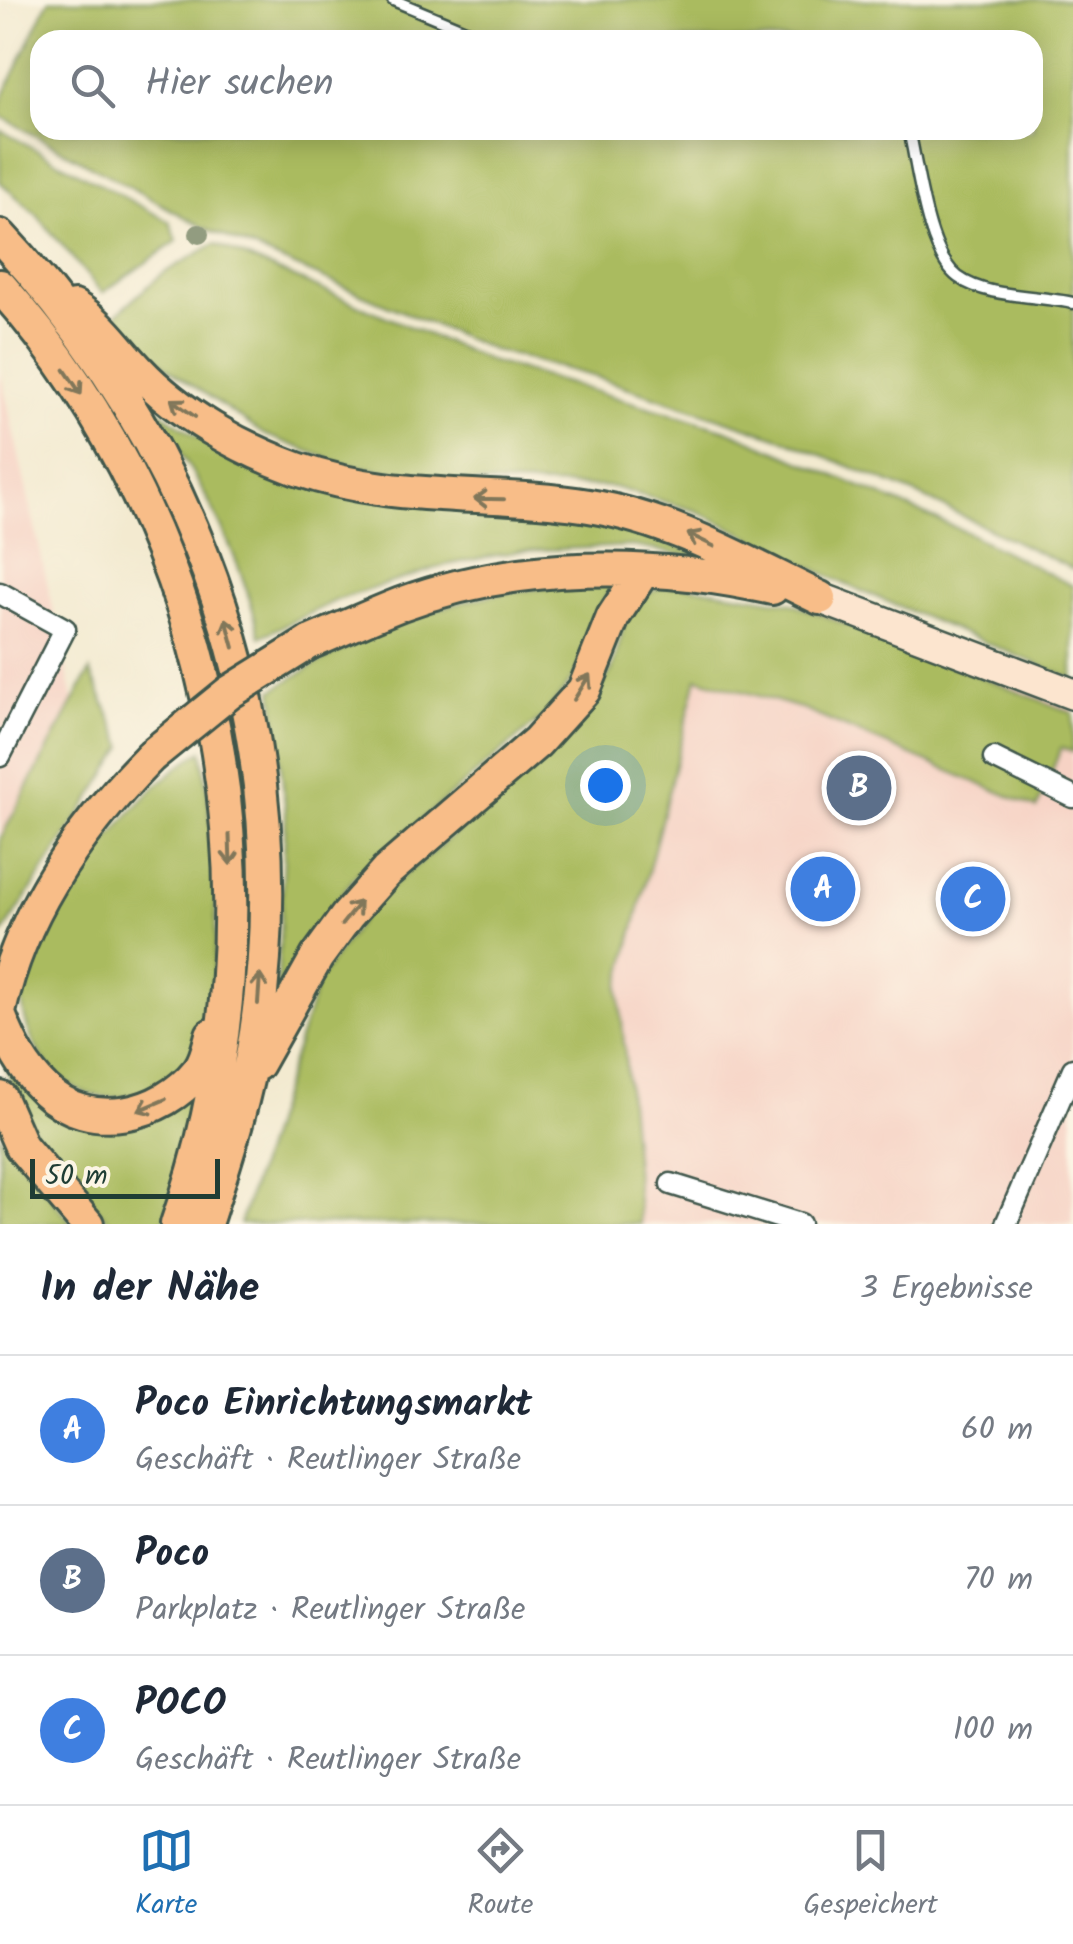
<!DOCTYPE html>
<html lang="de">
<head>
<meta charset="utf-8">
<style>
	body { margin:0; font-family:Kalam,sans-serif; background:#f6f6f7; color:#1f2937 }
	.scale { position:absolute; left:30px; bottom:25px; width:190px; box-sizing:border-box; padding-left:10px; border:5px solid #1f3d34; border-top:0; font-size:28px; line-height:35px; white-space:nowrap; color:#1f3d34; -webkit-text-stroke:8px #fcf5e5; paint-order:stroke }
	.you { position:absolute; left:605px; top:785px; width:35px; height:35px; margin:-25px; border:8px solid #fff; border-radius:50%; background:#1a73e8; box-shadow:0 0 0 15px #1a73e833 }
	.badge { display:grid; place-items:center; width:65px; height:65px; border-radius:50%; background:#1f6fb2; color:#fff; font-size:32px; font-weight:700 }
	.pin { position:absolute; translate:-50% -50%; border:5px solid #fff; box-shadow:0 2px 10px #0006 }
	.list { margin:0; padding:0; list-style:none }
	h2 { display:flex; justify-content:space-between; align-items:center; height:130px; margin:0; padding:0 40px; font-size:42px }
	h2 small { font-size:32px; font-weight:400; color:#747a83 }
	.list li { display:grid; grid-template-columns:65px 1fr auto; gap:30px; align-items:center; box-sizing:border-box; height:150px; padding:0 40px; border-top:2px solid #e0e1e3 }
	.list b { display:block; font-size:38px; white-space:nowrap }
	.list p { margin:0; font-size:32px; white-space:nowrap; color:#747a83 }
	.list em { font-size:32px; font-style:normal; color:#747a83 }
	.icon { flex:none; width:55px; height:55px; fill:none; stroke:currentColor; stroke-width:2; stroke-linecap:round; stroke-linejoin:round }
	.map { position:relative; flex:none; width:1073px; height:1224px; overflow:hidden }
	.search { position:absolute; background:#fff; box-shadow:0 5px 25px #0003; left:30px; right:30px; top:30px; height:110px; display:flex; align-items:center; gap:25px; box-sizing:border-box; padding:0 35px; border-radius:30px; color:#747a83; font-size:38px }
	.sheet { height:580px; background:#fff }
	nav { display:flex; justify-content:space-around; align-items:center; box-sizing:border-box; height:140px; border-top:2px solid #e0e1e3; background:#fff; font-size:28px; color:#747a83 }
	nav a { display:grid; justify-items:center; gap:5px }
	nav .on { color:#1f6fb2 }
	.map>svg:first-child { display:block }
	.built { fill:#f6d2c4 }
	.green { fill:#aabb5f; stroke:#647c4a; stroke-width:2.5; fill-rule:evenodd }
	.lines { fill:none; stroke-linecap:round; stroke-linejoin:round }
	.lane-casing { stroke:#3f574b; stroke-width:15 }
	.street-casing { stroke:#3f574b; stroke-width:25 }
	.secondary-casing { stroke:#3f574b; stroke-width:35 }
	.primary-casing { stroke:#3f574b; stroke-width:38 }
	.lane { stroke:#fff; stroke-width:10 }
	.street { stroke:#fff; stroke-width:20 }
	.secondary { stroke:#fce5cf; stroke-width:30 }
	.primary { stroke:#f8bd88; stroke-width:32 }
	.primary-bridge-casing { stroke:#3f574b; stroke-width:38; stroke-linecap:butt }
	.primary-bridge { stroke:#f8bd88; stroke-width:32 }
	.tree { fill:#929c80 }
	.oneway { stroke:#81775a }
</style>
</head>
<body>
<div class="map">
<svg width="1073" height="1224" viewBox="0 0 1073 1224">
	<rect width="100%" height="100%" fill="#fcf5e5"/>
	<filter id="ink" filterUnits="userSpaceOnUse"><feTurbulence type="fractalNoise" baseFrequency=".01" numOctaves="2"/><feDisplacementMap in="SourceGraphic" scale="20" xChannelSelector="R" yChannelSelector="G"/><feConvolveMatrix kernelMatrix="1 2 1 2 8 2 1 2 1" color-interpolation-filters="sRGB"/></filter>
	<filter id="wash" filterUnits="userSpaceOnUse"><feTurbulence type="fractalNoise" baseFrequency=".0048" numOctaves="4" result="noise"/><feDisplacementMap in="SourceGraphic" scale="40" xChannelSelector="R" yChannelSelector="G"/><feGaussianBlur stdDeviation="2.25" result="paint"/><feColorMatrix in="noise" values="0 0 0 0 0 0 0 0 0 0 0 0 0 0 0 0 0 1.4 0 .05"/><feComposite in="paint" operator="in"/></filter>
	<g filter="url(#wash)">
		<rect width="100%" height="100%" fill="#f3ead0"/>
		<path class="built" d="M 0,371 L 74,703 L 0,839 Z
			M 817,604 L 1073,701 L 1073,1224 L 640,1224 L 619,988 L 697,678 Z"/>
		<path class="green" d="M 49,0 L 1073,0 L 1073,569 L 921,496 L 786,440 L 596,377 L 493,350 L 205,228 L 0,116 L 0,103 ZM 40,40 L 1033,40 L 1033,130 L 40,130 Z
			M 0,130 L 170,222 L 177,241 L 102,293 L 36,214 L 0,182 Z
			M 215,244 L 490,361 L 727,430 L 966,532 L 1073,586 L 1073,679 L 845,584 L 697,511 L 613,487 L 446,482 L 340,463 L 263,434 L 168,368 L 112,318 L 162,274 Z
			M 150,405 L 198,437 L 570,513 L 734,564 L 632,546 L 519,551 L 446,565 L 337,600 L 260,637 C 239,548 200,480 150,405 Z
			M 617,581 L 603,602 L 591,643 L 574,677 L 544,716 L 356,875 L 314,931 L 283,997 L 277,996 L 286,814 L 273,690 C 343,646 426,605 509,592 C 545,587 581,585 617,581 Z
			M 681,585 L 792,603 L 1073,713 L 1073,752 L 1061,748 L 1037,808 L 797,707 L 697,678 L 619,988 L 640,1224 L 240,1224 L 318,981 L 376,899 L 508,789 L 584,710 L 612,670 L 625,621 L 638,599 L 661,587 Z
			M 90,671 L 124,747 L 0,938 L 0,839 Z
			M 202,751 C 213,822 231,998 191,1058 C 180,1075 166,1083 149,1090 C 75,1121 16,1052 22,980 C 26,937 64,896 90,863 C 121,822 157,777 202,751 Z
			M 6,1063 L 65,1116 L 200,1083 L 164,1224 L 112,1224 C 67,1178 20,1128 6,1063 Z
			M 0,1135 L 73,1224 L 0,1224 Z"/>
	</g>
	<g filter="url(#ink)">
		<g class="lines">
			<g class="lane-casing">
				<path id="lane" d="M 393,0 L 489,40
					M 909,130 C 918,168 927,254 958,277 C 986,298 1039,295 1073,303"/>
			</g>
			<g class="street-casing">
				<path id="street" d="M 0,593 L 65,629 L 0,756
					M 994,758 L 1073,797
					M 671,1184 L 800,1224
					M 1006,1224 L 1073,1069"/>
			</g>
			<g class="secondary-casing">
				<path id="secondary" d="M 820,598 L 1073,694"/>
			</g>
			<g class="primary-casing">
				<path id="primary" d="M 0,236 C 203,455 299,736 256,1033 C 246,1098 225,1162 205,1224
					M 0,286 C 224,537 288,909 177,1224
					M 74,307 C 102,324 115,346 138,370 C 180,415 240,448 297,469 C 393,503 491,490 589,506 C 672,519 745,562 820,598
					M 309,643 C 340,630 370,616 401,604 C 516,561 653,561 772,588
					M 0,1008 C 21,911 82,826 151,756
					M 0,1017 C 11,1045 23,1069 45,1090 C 90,1133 162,1116 198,1071 C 206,1062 209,1046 212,1035
					M 257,1064 L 317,957 L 347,916 L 386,872 L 537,742 L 584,690 L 613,617 L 643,571
					M 0,1098 L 21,1146 L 87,1224"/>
			</g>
			<use href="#lane" class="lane"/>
			<use href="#street" class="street"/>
			<use href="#secondary" class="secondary"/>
			<use href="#primary" class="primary"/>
			<g class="primary-bridge-casing">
				<path id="primary-bridge" d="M 151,756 L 230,692 L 309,643"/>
			</g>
			<use href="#primary-bridge" class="primary-bridge"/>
		</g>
		<circle class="tree" cx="199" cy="234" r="10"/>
		<defs><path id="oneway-shaft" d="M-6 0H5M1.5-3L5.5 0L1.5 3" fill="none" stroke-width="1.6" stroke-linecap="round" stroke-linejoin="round" transform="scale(2.5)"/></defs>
		<g class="oneway">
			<use href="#oneway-shaft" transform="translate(73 382) rotate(56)"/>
			<use href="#oneway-shaft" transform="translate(183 408) rotate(-144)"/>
			<use href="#oneway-shaft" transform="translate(489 499) rotate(-179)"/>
			<use href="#oneway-shaft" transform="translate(701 540) rotate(-154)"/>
			<use href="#oneway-shaft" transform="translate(230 633) rotate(-105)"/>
			<use href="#oneway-shaft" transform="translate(582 687) rotate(-58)"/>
			<use href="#oneway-shaft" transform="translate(230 850) rotate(88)"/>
			<use href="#oneway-shaft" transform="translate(351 913) rotate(-51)"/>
			<use href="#oneway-shaft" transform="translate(259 989) rotate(-86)"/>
			<use href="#oneway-shaft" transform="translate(152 1105) rotate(157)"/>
		</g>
	</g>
</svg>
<div class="scale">50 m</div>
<div class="you"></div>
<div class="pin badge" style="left:823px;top:889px;background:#3f7fe0">A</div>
<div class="pin badge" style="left:859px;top:788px;background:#5c6f8a">B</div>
<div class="pin badge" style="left:973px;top:899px;background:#3f7fe0">C</div>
<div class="search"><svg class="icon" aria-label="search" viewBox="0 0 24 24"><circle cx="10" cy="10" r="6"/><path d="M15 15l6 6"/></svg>Hier suchen</div>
</div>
<section class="sheet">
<h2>In der Nähe<small>3 Ergebnisse</small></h2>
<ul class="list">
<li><span class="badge" style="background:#3f7fe0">A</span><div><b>Poco Einrichtungsmarkt</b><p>Geschäft · Reutlinger Straße</p></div><em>60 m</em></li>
<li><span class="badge" style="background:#5c6f8a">B</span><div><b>Poco</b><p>Parkplatz · Reutlinger Straße</p></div><em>70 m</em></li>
<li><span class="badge" style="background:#3f7fe0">C</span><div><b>POCO</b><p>Geschäft · Reutlinger Straße</p></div><em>100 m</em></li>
</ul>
</section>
<nav>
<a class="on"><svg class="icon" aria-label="map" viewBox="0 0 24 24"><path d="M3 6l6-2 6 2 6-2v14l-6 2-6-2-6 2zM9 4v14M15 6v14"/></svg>Karte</a>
<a><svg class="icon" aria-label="directions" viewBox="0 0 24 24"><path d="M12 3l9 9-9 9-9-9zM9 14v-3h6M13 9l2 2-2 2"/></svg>Route</a>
<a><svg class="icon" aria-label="saved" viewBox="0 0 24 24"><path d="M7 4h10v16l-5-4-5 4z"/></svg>Gespeichert</a>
</nav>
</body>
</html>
